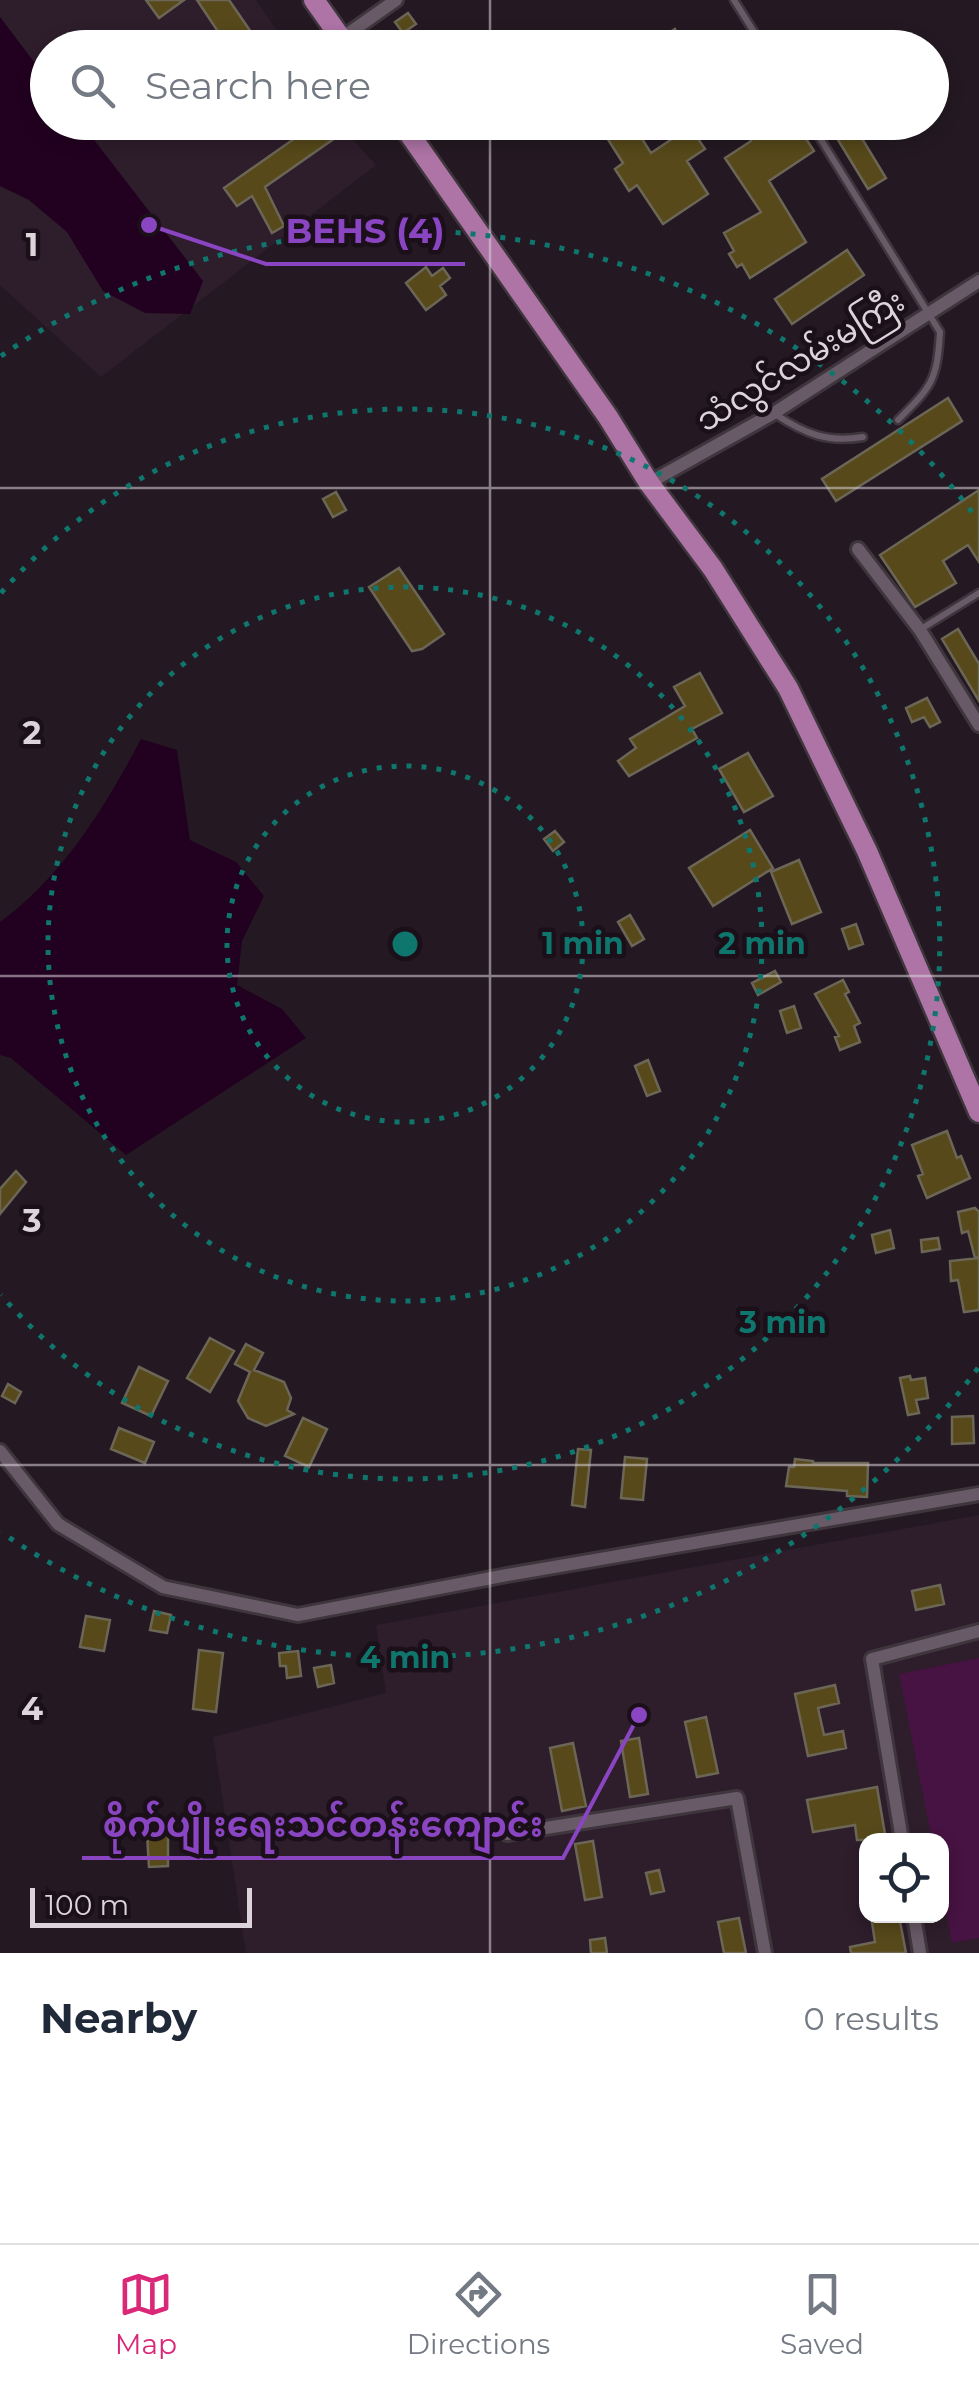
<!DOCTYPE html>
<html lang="en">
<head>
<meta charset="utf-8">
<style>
	body { margin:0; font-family:Montserrat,"Noto Sans Myanmar",sans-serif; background:#f6f6f7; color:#1f2937 }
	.controls { position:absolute; right:30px; bottom:30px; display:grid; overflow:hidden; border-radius:20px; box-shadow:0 5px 15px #0003 }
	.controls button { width:90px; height:90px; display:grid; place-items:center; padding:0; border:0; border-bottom:2px solid #e0e1e3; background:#fff; color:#1f2937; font:50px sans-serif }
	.scale { position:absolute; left:30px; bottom:25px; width:222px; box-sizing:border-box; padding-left:10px; border:5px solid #dcd4da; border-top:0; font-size:28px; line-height:35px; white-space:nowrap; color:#dcd4da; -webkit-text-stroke:8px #1b1019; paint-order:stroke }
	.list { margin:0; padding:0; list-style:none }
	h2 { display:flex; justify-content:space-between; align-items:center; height:130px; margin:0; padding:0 40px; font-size:42px }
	h2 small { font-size:32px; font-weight:400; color:#747a83 }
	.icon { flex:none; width:55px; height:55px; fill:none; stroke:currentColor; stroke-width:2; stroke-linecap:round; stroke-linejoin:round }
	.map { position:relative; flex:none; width:979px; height:1953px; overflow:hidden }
	.search { position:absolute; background:#fff; box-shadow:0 5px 15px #0003; left:30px; right:30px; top:30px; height:110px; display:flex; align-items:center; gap:25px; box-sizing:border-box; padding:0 35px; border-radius:55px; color:#747a83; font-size:38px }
	.sheet { height:290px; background:#fff }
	nav { display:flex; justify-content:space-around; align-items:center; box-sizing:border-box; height:140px; border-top:2px solid #e0e1e3; background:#fff; font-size:28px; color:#747a83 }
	nav a { display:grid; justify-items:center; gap:5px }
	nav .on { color:#db2777 }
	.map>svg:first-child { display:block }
	.built { fill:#2e1d2b; fill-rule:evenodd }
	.green { fill:#471342 }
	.water { fill:#220020 }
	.building { fill:#57491a; stroke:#6b6656; stroke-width:2.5 }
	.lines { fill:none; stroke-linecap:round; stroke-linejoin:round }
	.service-casing { stroke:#3f363d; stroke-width:11 }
	.minor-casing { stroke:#3f363d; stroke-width:18 }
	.trunk-casing { stroke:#3f363d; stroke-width:25 }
	.service { stroke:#685a66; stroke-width:6 }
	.minor { stroke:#685a66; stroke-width:12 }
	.trunk { stroke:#ae74a6; stroke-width:20 }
	.grid { fill:none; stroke:#dcd4da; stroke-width:2.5; stroke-opacity:0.55 }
	.ring { fill:none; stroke:#0f766e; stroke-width:5; stroke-dasharray:5 10 }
	.labels { text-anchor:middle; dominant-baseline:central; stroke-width:9; stroke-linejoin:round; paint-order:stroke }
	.street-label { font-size:32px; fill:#dcd4da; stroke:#1b1019 }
	.grid-label { font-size:32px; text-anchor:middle; font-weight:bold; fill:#dcd4da; stroke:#1b1019; stroke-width:9; stroke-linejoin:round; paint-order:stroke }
	.centre { fill:#0f766e; stroke:#1b1019; stroke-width:5 }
	.ring-label { font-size:30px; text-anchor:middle; font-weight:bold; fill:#0f766e; stroke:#1b1019; stroke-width:9; stroke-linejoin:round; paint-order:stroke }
	.leader { fill:none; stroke:#8a45c3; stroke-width:4 }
	.callout-dot { fill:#8a45c3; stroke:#1b1019; stroke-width:4 }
	.callout-label { font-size:35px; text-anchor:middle; font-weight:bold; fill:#8a45c3; stroke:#1b1019; stroke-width:9; stroke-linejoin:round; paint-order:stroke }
</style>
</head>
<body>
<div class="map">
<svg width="979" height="1953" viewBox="0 0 979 1953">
	<rect width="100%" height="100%" fill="#241922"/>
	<path class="built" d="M 0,0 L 256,0 L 288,47 L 48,48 L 48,122 L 338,123 L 376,165 L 101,377 L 0,285 Z
		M 979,1515 L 979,1953 L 246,1953 L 213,1737 L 386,1693 L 376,1625 ZM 866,1840 L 942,1840 L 942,1916 L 866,1916 Z"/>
	<path class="green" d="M 979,1658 L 979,1938 L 952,1943 L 942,1890 L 942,1840 L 932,1840 L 899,1674 Z"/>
	<path class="water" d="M 0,17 L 47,79 L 48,122 L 81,123 L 203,281 L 190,314 L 145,313 L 103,291 L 67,232 L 29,200 L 0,186 Z
		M 141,739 L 177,750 L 190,840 L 236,862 L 264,896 L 242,941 L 237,985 L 282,1009 L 306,1038 L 126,1155 L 11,1058 L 0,1055 L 0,922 C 63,876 105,807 141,739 Z"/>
	<path class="building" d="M 146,0 L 184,0 L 159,18 Z
		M 197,0 L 229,0 L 262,48 L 229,48 Z
		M 408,13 L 416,24 L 403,33 L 395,22 Z
		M 675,29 L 683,43 L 671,48 L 664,36 Z
		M 740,34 L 748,48 L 719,48 Z
		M 318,122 L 358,122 L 265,187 L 284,226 L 272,233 L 252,196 L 237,206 L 224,188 Z
		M 614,122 L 651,122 L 637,131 L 651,153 L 690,127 L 705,149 L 687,161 L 708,194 L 663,224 L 637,185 L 629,191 L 615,169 L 623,163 L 602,130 Z
		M 779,122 L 795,122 L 814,151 L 769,181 L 806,242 L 750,278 L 742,264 L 737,267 L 729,254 L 734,251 L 724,233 L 761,212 L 725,158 L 751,141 L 747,134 L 760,125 L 765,132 Z
		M 844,122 L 852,122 L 886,178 L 868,189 L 832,130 Z
		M 847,250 L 864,275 L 792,324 L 775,299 Z
		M 426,267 L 432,276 L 443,268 L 450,278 L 440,286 L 446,295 L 426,310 L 406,283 Z
		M 948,398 L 962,421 L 836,501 L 822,479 Z
		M 979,490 L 979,562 L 968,545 L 943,561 L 956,583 L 915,607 L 880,555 Z
		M 336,492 L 346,510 L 333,517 L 323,499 Z
		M 399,568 L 444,634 L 422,649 L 412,651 L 369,587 Z
		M 958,629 L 979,664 L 979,701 L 942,639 Z
		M 700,673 L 722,713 L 692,729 L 697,738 L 629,776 L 618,761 L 636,748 L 630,739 L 685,706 L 674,687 Z
		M 927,698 L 940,722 L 930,727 L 924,717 L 912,722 L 906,708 Z
		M 748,753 L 773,796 L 744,812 L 719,769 Z
		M 750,830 L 773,868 L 713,906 L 689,868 Z
		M 555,831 L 564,842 L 553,851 L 544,839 Z
		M 799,860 L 821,912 L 792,924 L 771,872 Z
		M 630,915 L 644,939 L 632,946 L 618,922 Z
		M 856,924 L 863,944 L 849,949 L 842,929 Z
		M 775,971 L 781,982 L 758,995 L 752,983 Z
		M 843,980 L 849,992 L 845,994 L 860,1023 L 854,1026 L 860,1042 L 840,1050 L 835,1037 L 839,1036 L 815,994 Z
		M 794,1006 L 801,1028 L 787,1033 L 780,1011 Z
		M 648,1060 L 660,1091 L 647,1096 L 635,1066 Z
		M 947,1131 L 957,1158 L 961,1156 L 970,1178 L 927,1198 L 918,1176 L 923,1174 L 912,1145 Z
		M 16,1171 L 26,1182 L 0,1214 L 0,1189 Z
		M 975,1208 L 979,1212 L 979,1257 L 975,1258 L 968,1231 L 962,1233 L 958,1212 Z
		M 890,1230 L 894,1248 L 876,1253 L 872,1235 Z
		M 938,1238 L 940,1249 L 922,1252 L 921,1240 Z
		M 979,1258 L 979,1310 L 964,1312 L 958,1280 L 951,1281 L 950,1261 Z
		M 210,1338 L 234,1351 L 210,1392 L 187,1378 Z
		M 246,1344 L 263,1353 L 254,1370 L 284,1382 L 291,1398 L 287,1410 L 294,1414 L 266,1426 L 248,1418 L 238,1401 L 250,1372 L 235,1364 Z
		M 139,1367 L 168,1381 L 151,1416 L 122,1403 Z
		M 910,1376 L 911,1380 L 925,1378 L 928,1398 L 916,1400 L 919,1413 L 908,1415 L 900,1378 Z
		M 8,1384 L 21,1392 L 15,1403 L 2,1396 Z
		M 973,1416 L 974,1443 L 952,1444 L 952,1417 Z
		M 303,1418 L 327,1429 L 309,1467 L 285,1456 Z
		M 119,1428 L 154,1442 L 145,1463 L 111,1449 Z
		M 578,1449 L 591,1450 L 585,1507 L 572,1505 Z
		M 625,1457 L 647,1459 L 643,1500 L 621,1498 Z
		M 795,1459 L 813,1461 L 813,1463 L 868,1463 L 867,1497 L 847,1496 L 847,1491 L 786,1486 L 789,1467 L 794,1467 Z
		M 940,1585 L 944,1604 L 916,1610 L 912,1591 Z
		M 154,1611 L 171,1615 L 167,1633 L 150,1630 Z
		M 86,1616 L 110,1620 L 104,1651 L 80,1647 Z
		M 199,1650 L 223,1653 L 216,1712 L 193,1709 Z
		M 298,1651 L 301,1676 L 287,1678 L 286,1666 L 280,1666 L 279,1653 Z
		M 331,1665 L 334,1683 L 318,1687 L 314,1668 Z
		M 835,1685 L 839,1703 L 818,1708 L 824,1735 L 843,1731 L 846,1748 L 808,1756 L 795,1694 Z
		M 706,1717 L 718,1773 L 697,1777 L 685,1722 Z
		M 639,1738 L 648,1794 L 630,1797 L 621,1741 Z
		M 573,1743 L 586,1806 L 562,1811 L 550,1748 Z
		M 877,1787 L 886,1840 L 857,1840 L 855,1825 L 813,1832 L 807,1800 Z
		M 147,1834 L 168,1834 L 168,1866 L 149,1867 Z
		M 593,1841 L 602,1897 L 585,1900 L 575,1844 Z
		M 659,1870 L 664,1891 L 651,1894 L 646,1873 Z
		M 871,1916 L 899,1916 L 906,1953 L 851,1953 L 850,1947 L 875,1942 Z
		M 739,1918 L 746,1953 L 724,1953 L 718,1922 Z
		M 605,1938 L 607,1953 L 591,1953 L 590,1940 Z"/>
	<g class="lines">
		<g class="service-casing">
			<path id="service" d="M 734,0 L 764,48
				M 810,122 L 940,332 C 937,381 932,386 898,420
				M 775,414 C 805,434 828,443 863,437
				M 921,629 L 979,593"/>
		</g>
		<g class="minor-casing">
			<path id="minor" d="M 342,38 L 396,0
				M 649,483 L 774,413 L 979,281
				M 858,549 L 920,630 L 979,725
				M 0,1451 L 58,1524 L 163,1587 L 298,1615 L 507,1575 L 979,1494
				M 507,1834 L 737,1798 L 765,1953
				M 902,1840 L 872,1659 L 979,1631
				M 914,1916 L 920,1953"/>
		</g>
		<g class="trunk-casing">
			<path id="trunk" d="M 314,0 L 348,48
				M 401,122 L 608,417 L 649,483 L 713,569 L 788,688 L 867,851 L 979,1112"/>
		</g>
		<use href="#service" class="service"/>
		<use href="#minor" class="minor"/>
		<use href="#trunk" class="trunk"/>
	</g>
	<path class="grid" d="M 490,0 L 490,48M 490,122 L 490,1953M 0,488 L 979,488M 0,976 L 979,976M 0,1465 L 979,1465"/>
	<g class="ring">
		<circle cx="405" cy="944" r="178"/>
		<circle cx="405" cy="944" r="357"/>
		<path d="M1 593A535 535 0 1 1 1 1295"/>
		<path d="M978 1368A713 713 0 0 1 1 1532M1 356A713 713 0 0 1 978 520"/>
	</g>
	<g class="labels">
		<g class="street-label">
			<text transform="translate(800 360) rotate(-32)">သံလွင်လမ်းမကြီး</text>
		</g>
	</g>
	<g class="grid-label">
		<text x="32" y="256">1</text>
		<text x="32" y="744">2</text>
		<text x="32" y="1232">3</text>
		<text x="32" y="1720">4</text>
	</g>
	<circle cx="405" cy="944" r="15" class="centre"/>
	<g class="ring-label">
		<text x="583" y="954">1 min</text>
		<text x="762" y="954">2 min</text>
		<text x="783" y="1333">3 min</text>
		<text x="405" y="1668">4 min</text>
	</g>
	<path class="leader" d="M149 225L266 264H465M639 1715L563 1858H82"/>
	<g class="callout-dot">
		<circle cx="149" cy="225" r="10"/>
		<circle cx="639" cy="1715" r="10"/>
	</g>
	<g class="callout-label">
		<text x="365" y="243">BEHS (4)</text>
		<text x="323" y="1837">စိုက်ပျိုးရေးသင်တန်းကျောင်း</text>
	</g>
</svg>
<div class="controls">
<button><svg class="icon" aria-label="locate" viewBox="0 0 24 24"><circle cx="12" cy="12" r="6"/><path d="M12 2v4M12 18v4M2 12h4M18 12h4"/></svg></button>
</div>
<div class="scale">100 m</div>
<div class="search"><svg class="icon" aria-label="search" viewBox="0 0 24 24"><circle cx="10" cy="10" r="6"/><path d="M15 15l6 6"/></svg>Search here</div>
</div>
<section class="sheet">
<h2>Nearby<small>0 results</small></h2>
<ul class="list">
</ul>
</section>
<nav>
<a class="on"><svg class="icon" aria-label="map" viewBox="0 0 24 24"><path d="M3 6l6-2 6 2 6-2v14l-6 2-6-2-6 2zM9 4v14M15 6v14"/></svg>Map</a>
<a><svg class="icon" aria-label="directions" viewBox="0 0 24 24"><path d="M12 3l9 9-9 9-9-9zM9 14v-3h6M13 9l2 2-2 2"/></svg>Directions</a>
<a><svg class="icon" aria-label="saved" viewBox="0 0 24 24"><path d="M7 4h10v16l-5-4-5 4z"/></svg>Saved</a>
</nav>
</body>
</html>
